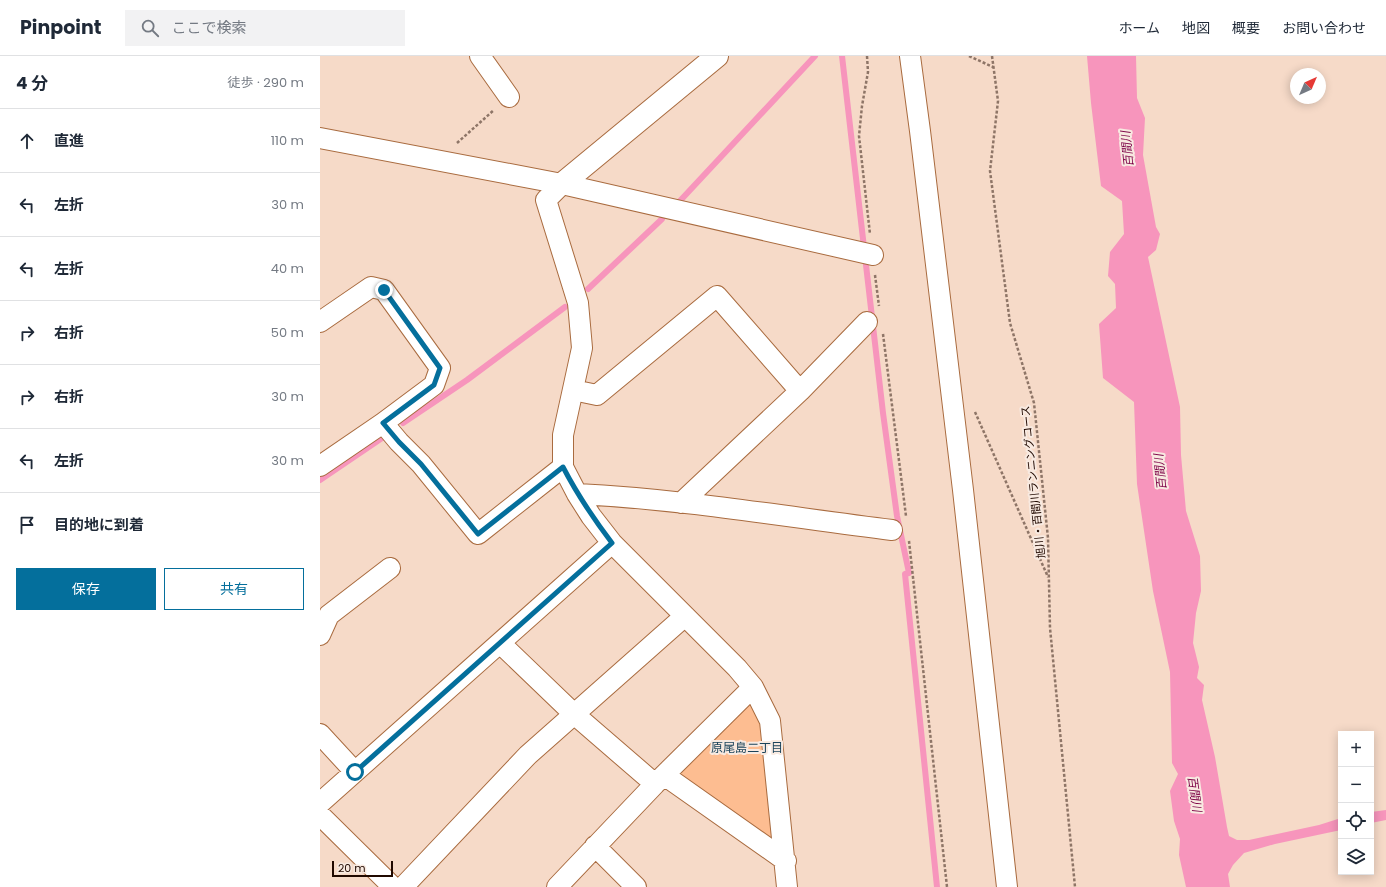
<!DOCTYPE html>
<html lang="ja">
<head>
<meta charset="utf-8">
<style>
	body { margin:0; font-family:Poppins,"Noto Sans JP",sans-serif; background:#f2f2f3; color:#1f2937 }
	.controls { position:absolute; right:12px; bottom:12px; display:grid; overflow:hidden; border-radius:0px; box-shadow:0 2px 10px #0003 }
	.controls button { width:36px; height:36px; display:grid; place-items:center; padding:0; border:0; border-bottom:1px solid #e0e1e3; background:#fff; color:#1f2937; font:20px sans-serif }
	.compass { position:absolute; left:970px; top:12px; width:36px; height:36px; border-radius:50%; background:#fff; box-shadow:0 2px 10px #0003; rotate:44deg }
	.scale { position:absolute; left:12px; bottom:10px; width:61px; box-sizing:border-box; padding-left:4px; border:2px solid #200900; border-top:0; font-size:11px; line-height:14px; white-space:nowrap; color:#200900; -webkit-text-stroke:3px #f8eae1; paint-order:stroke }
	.stop { position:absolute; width:12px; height:12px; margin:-9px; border:3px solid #046f9c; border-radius:50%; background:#fff }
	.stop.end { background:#046f9c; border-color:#fff; box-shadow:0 1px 4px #0008 }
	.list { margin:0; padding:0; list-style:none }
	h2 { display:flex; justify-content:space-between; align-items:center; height:52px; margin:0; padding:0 16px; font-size:17px }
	h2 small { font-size:13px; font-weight:400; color:#747a83 }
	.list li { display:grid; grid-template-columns:26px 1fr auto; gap:12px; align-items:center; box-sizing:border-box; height:64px; padding:0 16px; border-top:1px solid #e0e1e3 }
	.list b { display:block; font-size:15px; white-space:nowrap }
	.list em { font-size:13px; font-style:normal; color:#747a83 }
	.actions { display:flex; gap:8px; padding:12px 16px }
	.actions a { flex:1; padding:9px 0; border:1px solid #046f9c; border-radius:0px; text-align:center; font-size:14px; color:#046f9c }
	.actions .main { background:#046f9c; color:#fff }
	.icon { flex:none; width:22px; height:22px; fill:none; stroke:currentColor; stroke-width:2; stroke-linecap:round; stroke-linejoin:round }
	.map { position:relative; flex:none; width:1066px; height:831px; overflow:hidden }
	header { display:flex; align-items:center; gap:24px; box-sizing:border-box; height:56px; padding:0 20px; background:#fff; border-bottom:1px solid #e0e1e3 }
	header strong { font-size:19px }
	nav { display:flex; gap:22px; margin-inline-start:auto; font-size:14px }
	.search { width:280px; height:36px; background:#f2f2f3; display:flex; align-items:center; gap:10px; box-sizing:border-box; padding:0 14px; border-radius:0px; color:#747a83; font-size:15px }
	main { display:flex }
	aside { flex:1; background:#fff }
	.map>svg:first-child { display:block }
	.green { fill:#fdbd91 }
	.water { fill:#f795bc }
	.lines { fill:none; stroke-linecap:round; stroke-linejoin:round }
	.stream { stroke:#f795bc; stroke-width:6 }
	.minor-casing { stroke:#a96b3f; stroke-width:22 }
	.tertiary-casing { stroke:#a96b3f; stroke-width:24 }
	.path { stroke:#8e7567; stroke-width:2.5; stroke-dasharray:3 2; stroke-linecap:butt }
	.minor { stroke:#fff; stroke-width:20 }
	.tertiary { stroke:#fff; stroke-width:22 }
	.route { stroke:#046f9c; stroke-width:5 }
	.labels { text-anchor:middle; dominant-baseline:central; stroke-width:4; stroke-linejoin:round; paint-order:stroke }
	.street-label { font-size:11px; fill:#200900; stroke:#f8eae1 }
	.water-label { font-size:12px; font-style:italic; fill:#7c0247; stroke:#f8eae1 }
	.neighbourhood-label { font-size:12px; fill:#1a435a; stroke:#f8eae1 }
</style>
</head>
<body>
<header>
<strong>Pinpoint</strong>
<div class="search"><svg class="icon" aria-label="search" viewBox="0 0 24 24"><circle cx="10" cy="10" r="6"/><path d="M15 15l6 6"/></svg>ここで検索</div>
<nav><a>ホーム</a><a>地図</a><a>概要</a><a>お問い合わせ</a></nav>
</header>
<main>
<aside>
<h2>4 分<small>徒歩 · 290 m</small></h2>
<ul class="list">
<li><svg class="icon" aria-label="ahead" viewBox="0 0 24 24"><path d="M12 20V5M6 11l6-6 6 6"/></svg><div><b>直進</b></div><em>110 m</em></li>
<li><svg class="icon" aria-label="left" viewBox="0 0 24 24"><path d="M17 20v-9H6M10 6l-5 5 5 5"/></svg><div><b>左折</b></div><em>30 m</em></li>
<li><svg class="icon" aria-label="left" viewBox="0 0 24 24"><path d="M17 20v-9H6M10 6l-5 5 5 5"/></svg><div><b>左折</b></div><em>40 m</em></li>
<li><svg class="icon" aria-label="right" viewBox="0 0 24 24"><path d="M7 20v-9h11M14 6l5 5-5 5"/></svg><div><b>右折</b></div><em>50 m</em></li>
<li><svg class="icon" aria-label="right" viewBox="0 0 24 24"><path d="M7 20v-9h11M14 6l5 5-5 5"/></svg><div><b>右折</b></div><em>30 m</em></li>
<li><svg class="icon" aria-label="left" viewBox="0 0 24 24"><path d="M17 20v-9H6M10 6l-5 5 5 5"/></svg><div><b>左折</b></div><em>30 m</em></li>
<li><svg class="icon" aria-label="arrive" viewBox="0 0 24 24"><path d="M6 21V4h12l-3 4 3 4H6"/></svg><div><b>目的地に到着</b></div></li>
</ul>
<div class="actions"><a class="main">保存</a><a>共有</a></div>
</aside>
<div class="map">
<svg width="1066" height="831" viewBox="0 0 1066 831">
	<rect width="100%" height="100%" fill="#f6dac8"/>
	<path class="green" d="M 431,643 L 440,665 L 454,779 L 444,782 L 363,724 L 360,713 Z"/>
	<path class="water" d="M 767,0 L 816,0 L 817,42 L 825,62 L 823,99 L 836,171 L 840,178 L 836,194 L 828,201 L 860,351 L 861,399 L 866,455 L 880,500 L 881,535 L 876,557 L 873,587 L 879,611 L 877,622 L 884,629 L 882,644 L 895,701 L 907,771 L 909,780 L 917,784 L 929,784 L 999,769 L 1021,762 L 1021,774 L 955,788 L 924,797 L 913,809 L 908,818 L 910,831 L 866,831 L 859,799 L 860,783 L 854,765 L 850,735 L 858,718 L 852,707 L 850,616 L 833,535 L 817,428 L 814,346 L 783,322 L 779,268 L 796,252 L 795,228 L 788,220 L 790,196 L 804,178 L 802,145 L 781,130 L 771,47 Z
		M 1066,754 L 1066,764 L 1051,767 L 1051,756 Z"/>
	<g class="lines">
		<path class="stream" d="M 522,0 L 563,357 L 577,460 L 589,517 L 585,518 L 617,831
			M 358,147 L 495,0
			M 268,233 L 342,163
			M 83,367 L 147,324 L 245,251
			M 0,424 L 62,382"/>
		<g class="minor-casing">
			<path id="minor" d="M 160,0 L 189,41
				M 590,0 L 600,75 L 643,434 L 687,831
				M 0,82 L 242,128 L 553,199
				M 242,128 L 226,144 L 258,247 L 262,292 L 243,379 L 243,411 L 257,438 L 271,460 L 292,487 L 417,612 L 433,631 L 450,665 L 467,831
				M 0,266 L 51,231 L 64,234 L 120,312 L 114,329 L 63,367 L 0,410
				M 253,334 L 277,339 L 397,240 L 480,335
				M 63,367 L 79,386 L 101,408 L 158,478 L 243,411
				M 257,438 C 362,443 467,461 572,474
				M 361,447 L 480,335 L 547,266
				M 0,579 L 9,559 L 70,512
				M 180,587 L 254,658 L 335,728
				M 0,678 L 35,716
				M 344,719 L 466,805
				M 0,747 L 292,487
				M 0,759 L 73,831
				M 275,790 L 316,831
				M 83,831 L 208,699 L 365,560
				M 237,831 L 335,728 L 433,631"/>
		</g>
		<g class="tertiary-casing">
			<path id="tertiary" d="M 242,128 L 397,0"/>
		</g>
		<path class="path" d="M 547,0 L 548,16 L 542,50 L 539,80 L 550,178
			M 649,0 L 673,11
			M 672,0 L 678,45 L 670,115 L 690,267 L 714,347 L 728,482 L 730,572 L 755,831
			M 137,87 L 174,54
			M 555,219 L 559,250
			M 563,278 L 586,460
			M 655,356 L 728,521
			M 589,485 L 627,831"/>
		<use href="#minor" class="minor"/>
		<use href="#tertiary" class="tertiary"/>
	</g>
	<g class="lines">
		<path class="route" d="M 35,716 L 292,487 C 273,462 258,440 243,411 L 158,478 L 101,408 L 79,386 L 63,367 L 114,329 L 120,312 L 64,234"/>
	</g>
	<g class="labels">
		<g class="street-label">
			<text transform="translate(713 426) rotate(-96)">旭川・百間川ランニングコース</text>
		</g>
		<g class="water-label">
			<text transform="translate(807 93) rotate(-96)">百間川</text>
			<text transform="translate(840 416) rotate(-96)">百間川</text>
			<text transform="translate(875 738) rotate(82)">百間川</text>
		</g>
		<g class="neighbourhood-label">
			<text x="427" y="691">原尾島二丁目</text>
		</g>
	</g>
</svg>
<div class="controls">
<button>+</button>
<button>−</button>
<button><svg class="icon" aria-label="locate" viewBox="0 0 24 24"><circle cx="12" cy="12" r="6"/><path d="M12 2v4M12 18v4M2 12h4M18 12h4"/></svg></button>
<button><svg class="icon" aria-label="layers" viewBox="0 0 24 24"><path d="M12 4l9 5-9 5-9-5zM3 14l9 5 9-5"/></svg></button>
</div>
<svg class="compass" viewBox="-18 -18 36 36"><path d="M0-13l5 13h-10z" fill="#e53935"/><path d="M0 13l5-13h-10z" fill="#747a83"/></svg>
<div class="scale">20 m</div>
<div class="stop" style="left:35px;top:716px"></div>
<div class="stop end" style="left:64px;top:234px"></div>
</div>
</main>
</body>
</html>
